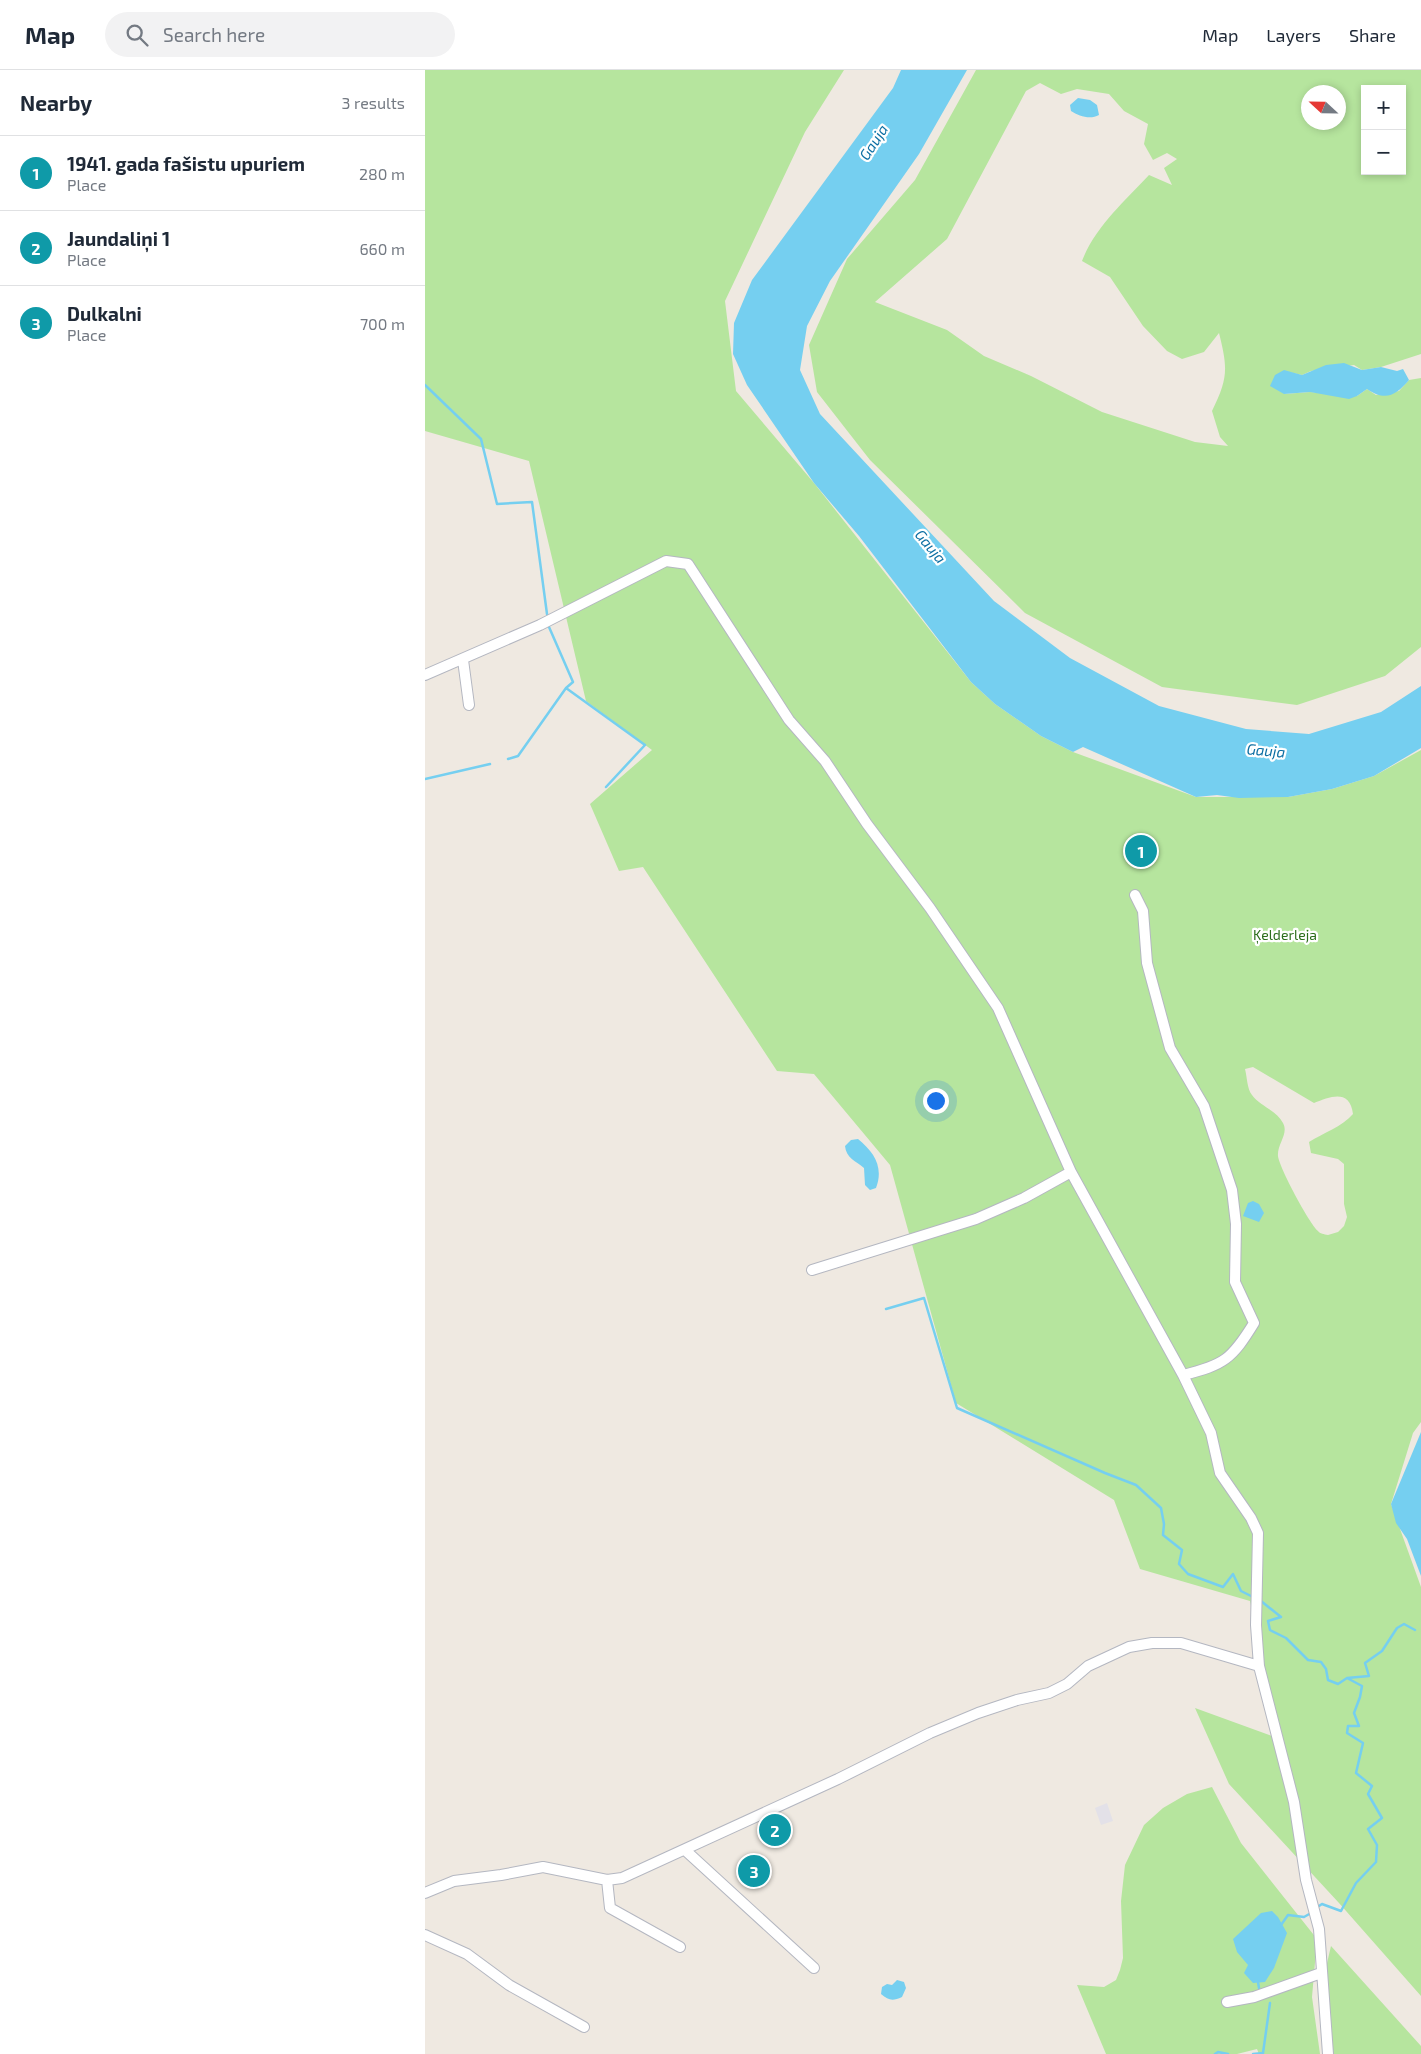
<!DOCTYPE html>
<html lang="en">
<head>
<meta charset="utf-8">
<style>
	body { margin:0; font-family:"Exo 2",sans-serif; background:#f2f2f3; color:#1f2937 }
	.controls { position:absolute; right:15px; top:15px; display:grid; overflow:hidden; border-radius:0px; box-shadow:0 2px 8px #0003 }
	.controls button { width:45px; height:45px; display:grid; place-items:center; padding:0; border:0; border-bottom:1px solid #e0e1e3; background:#fff; color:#1f2937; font:25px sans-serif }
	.compass { position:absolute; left:876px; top:15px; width:45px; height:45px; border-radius:50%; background:#fff; box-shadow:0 2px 8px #0003; rotate:292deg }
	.you { position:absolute; left:510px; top:1030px; width:18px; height:18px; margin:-12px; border:4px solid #fff; border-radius:50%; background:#1a73e8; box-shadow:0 0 0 8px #1a73e833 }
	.badge { display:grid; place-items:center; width:32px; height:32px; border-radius:50%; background:#7c3aed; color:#fff; font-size:16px; font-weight:700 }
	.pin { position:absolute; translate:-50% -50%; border:2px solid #fff; box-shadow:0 1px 5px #0006 }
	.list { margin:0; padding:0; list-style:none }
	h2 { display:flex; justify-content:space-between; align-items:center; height:65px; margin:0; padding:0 20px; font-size:21px }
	h2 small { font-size:16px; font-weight:400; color:#747a83 }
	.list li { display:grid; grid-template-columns:32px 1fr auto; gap:15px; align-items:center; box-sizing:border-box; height:75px; padding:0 20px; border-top:1px solid #e0e1e3 }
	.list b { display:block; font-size:19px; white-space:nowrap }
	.list p { margin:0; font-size:16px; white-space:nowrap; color:#747a83 }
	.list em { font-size:16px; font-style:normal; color:#747a83 }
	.icon { flex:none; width:28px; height:28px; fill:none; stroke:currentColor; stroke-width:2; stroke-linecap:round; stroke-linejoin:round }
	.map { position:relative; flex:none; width:996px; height:1984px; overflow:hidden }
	header { display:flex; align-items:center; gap:30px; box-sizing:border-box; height:70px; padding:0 25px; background:#fff; border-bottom:1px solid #e0e1e3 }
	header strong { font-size:24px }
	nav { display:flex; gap:28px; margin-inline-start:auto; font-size:18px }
	.search { width:350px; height:45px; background:#f2f2f3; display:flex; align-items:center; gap:12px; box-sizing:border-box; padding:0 18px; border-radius:28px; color:#747a83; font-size:19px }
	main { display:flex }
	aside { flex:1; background:#fff }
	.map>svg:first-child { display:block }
	.industrial { fill:#e3e1e8 }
	.green { fill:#b6e59e; fill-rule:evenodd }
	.water { fill:#75cff0 }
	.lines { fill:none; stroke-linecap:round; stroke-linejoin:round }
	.stream { stroke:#75cff0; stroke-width:2.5 }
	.minor-casing { stroke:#b4b7c1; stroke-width:12 }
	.minor { stroke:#fff; stroke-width:10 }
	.labels { text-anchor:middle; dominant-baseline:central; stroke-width:4.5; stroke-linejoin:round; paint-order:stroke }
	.park-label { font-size:14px; fill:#2c6e1b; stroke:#fff }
	.water-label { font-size:15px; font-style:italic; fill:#0d6fa3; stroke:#fff }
</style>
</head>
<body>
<header>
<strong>Map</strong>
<div class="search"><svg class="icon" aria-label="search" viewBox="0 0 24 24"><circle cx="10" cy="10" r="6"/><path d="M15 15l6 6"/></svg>Search here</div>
<nav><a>Map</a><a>Layers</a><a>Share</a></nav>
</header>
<main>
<aside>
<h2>Nearby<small>3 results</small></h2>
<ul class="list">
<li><span class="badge" style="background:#0f9aa8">1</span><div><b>1941. gada fašistu upuriem</b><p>Place</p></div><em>280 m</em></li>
<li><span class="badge" style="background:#0f9aa8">2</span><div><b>Jaundaliņi 1</b><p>Place</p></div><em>660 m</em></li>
<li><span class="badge" style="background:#0f9aa8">3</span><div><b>Dulkalni</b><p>Place</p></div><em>700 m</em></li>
</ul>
</aside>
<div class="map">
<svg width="996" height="1984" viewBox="0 0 996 1984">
	<rect width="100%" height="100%" fill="#efe9e1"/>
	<path class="industrial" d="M 682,1733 L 688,1751 L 676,1755 L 670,1738 Z"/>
	<path class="green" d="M 0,0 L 419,0 L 380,62 L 300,231 L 311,321 L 389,413 L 546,612 L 570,634 L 616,666 L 648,682 L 771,727 L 863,727 L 907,719 L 949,706 L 996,680 L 996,1352 L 988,1363 L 966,1434 L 996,1517 L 996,1926 L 914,1833 L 804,1714 L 770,1638 L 855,1669 L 825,1531 L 715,1499 L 689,1430 L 531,1333 L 465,1095 L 389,1004 L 352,1001 L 218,797 L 194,801 L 165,734 L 227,680 L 161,631 L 104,391 L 0,361 ZM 828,997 L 889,1033 C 906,1026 925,1019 928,1044 C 917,1057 898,1063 884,1072 L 886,1083 L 913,1089 L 919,1094 L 919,1134 L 922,1147 L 919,1156 L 913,1162 L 903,1165 C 899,1164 895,1164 893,1161 C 884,1153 854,1097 853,1086 C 852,1074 864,1064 858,1053 C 851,1040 835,1036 827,1025 C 822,1019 822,1006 820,999 Z
		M 551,0 L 996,0 L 996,284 L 956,297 L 937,300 L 929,295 L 886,301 L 877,305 L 859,301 L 859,324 L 885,322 L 932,326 L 942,319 L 951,325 L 974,321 L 984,310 L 996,308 L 996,577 L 960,606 L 872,635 L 737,617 L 600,543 L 445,390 L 392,322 L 384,275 L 422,189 L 490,110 ZM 615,13 L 636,24 L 652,19 L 684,24 L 699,41 L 723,54 L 719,74 L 728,90 L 742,83 L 752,89 L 739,98 L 747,115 L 724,105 C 699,132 670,157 657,191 L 685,207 L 718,256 L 742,281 L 757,289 L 779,282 L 794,263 C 803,299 803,308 787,341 L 795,367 L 803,376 L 770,372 L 677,342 L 606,306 L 559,286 L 522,260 L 450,232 L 522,169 L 601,21 ZM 940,19 L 977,19 L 977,101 L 940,101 ZM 884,22 L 914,22 L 914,52 L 884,52 Z
		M 787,1717 L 816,1773 L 892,1869 L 887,1927 L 895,1984 L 834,1984 L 832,1979 L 812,1984 L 681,1984 L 652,1915 L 679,1917 L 691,1910 L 695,1900 L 698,1888 L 696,1831 L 700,1795 L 719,1755 L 738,1738 L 762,1724 Z
		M 906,1876 L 996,1976 L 996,1984 L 905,1984 L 899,1906 Z"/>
	<path class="water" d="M 476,0 L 542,0 L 494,84 L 405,211 L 382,256 L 375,300 L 395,344 L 569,531 L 645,588 L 734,636 L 821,659 L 884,664 L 956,642 L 996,616 L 996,678 L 949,706 L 907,719 L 863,727 L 814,728 L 792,725 L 771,727 L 658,677 L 648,682 L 616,666 L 570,634 L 546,612 L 434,466 L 389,413 L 322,315 L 308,284 L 309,253 L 327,210 L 468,18 Z
		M 653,28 L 665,30 L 672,35 L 674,45 C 665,50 654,46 646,41 L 645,35 Z
		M 919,293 L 937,300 L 956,297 L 972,301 L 978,299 L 984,310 C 971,325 961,332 942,319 L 932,326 L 924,329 L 885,322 L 859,324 L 845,316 L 850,305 L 859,300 L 877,305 L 901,295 Z
		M 433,1069 C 449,1082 459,1097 451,1118 L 445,1120 L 440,1115 L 439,1098 C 431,1091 421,1088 420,1076 L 426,1070 Z
		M 828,1131 L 834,1134 L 839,1143 L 834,1152 L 818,1146 L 823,1133 Z
		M 996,1362 L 996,1506 L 982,1469 L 971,1453 L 966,1434 Z
		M 847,1841 L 853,1847 L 862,1863 L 849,1898 L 840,1912 L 828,1913 L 819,1903 L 823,1895 L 812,1882 L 808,1869 L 836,1843 Z
		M 472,1910 L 479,1912 L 481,1918 L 477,1927 C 468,1931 464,1931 456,1924 L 457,1917 L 462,1914 L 467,1915 Z"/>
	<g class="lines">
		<path class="stream" d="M 0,315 L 56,369 L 72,434 L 107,432 L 122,544
			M 124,557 L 148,612 L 141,618
			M 83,689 L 93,686 L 141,618 L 220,675 L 181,717
			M 0,709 L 65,694
			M 461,1239 L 499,1228 L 532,1338 L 680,1403 L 711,1415 L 736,1438 L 739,1454 L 738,1465 L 757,1480 L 754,1494 L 763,1504 L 798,1517 L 808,1504 L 816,1521 L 828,1527
			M 836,1531 L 856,1547 L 843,1551 L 845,1560 L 861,1568 L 883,1590 L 896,1592 L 901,1599 L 903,1610 L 913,1614 L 922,1608
			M 894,1836 L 897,1834 L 916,1841 L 931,1813 L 951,1792 L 952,1775 L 943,1759 L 957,1748 L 943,1724 L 947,1716 L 931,1703 L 938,1673 L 922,1663 L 923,1656 L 934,1656 L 929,1643 L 935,1627 L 937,1616 L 922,1608 L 944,1606 L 940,1593 L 957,1581 L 972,1558 L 979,1554 L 990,1560
			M 856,1855 L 863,1845 L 879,1847 L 886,1843
			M 833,1912 L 834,1918
			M 790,1984 L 793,1982 L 803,1984
			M 828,1984 L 838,1983 L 845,1933"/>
		<g class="minor-casing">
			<path id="minor" d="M 38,590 L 44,635
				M 0,605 L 115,555 L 241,491 L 263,494 L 364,650 L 400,691 L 442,754 L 505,838 L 573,938 L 646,1102 L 758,1305
				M 710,825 L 718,841 L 722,893 L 745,978 L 779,1036 L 807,1120 L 811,1154 L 810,1212 L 829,1253 C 807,1289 799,1295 758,1305 L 786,1363 L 795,1403 L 826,1448 L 833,1463 L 831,1555 L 834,1596 L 869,1732 L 881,1810 L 894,1859 L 903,1984
				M 387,1200 L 551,1149 L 599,1128 L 646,1102
				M 260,1780 L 389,1898
				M 182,1810 L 185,1838 L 255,1877
				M 0,1823 L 29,1811 L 76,1805 L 118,1797 L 182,1810 L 197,1808 L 413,1709 L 505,1663 L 553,1643 L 592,1630 L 624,1623 L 642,1614 L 663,1596 L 704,1577 L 727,1573 L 756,1573 L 834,1596
				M 0,1865 L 42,1884 L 84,1915 L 159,1957
				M 802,1932 L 829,1927 L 896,1903"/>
		</g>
		<use href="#minor" class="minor"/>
	</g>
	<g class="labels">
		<g class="park-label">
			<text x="860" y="864">Ķelderleja</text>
		</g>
		<g class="water-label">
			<text transform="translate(448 72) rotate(-57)">Gauja</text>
			<text transform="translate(506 476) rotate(50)">Gauja</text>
			<text transform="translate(841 680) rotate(5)">Gauja</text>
		</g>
	</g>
</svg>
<div class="controls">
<button>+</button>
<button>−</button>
</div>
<svg class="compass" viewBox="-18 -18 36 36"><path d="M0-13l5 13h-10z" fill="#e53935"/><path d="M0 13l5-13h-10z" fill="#747a83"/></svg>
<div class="you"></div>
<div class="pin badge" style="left:716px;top:781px;background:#0f9aa8">1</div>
<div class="pin badge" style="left:350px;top:1760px;background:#0f9aa8">2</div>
<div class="pin badge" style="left:329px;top:1801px;background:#0f9aa8">3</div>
</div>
</main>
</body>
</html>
